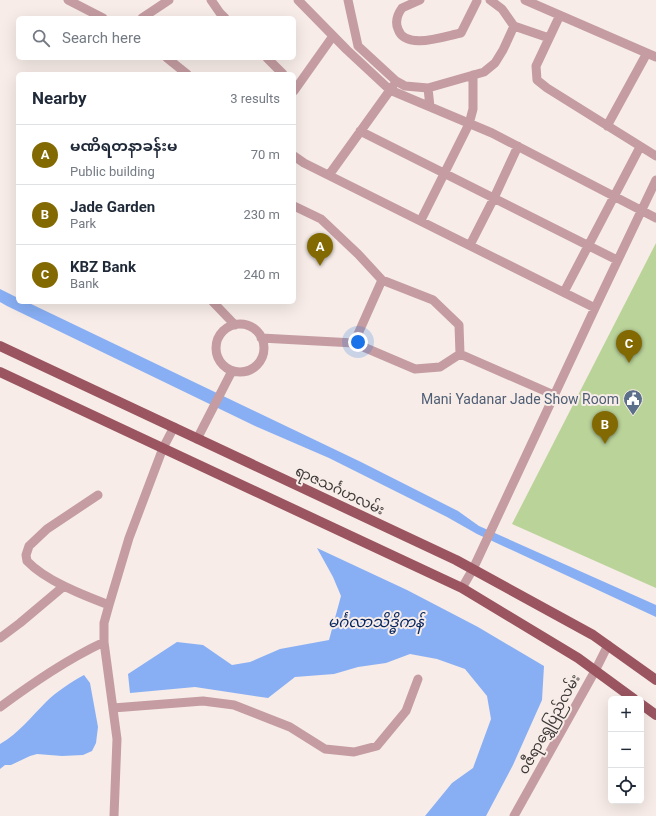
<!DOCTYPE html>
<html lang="en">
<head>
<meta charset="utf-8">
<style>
	body { margin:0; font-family:Roboto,"Noto Sans Myanmar",sans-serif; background:#f2f2f3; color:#1f2937 }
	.controls { position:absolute; right:12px; bottom:12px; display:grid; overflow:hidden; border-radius:6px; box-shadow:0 4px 16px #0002 }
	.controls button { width:36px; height:36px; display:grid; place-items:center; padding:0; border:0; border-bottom:1px solid #e0e1e3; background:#fff; color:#1f2937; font:20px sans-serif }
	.you { position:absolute; left:358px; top:342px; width:14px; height:14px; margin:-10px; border:3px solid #fff; border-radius:50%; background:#1a73e8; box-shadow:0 0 0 6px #1a73e833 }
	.badge { display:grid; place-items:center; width:26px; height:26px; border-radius:50%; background:#836902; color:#fff; font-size:13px; font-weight:700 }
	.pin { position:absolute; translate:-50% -33px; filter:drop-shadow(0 1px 2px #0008) }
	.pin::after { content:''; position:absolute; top:21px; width:14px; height:12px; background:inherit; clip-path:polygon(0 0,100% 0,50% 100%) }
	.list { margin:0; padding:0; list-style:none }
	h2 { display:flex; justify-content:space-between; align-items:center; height:52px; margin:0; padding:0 16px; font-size:17px }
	h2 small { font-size:13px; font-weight:400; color:#747a83 }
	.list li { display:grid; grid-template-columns:26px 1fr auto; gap:12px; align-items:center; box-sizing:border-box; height:60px; padding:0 16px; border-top:1px solid #e0e1e3 }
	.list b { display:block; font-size:15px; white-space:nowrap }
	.list p { margin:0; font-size:13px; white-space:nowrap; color:#747a83 }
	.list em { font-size:13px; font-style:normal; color:#747a83 }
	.icon { flex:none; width:22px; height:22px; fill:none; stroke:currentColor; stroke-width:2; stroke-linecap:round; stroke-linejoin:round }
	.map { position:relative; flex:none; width:656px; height:816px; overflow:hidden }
	.search { position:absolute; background:#fff; box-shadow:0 4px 16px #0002; left:16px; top:16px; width:280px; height:44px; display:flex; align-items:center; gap:10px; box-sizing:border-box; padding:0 14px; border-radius:6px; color:#747a83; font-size:15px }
	.panel { position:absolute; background:#fff; box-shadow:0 4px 16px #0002; left:16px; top:72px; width:280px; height:232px; border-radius:6px }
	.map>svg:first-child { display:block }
	.green { fill:#bad399 }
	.water { fill:#88aff4 }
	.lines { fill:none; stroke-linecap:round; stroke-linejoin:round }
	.minor { stroke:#c49ca1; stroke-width:9 }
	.major { stroke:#9a5561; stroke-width:10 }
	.labels { text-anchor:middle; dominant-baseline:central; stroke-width:4; stroke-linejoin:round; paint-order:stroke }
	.service-label { font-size:14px; fill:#4e5e75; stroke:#f7ece7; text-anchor:end }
	.street-label { font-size:14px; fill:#3c3836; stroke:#f7ece7 }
	.water-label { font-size:15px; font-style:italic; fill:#072762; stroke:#f7ece7 }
</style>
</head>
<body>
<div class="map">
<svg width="656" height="816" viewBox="0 0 656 816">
	<rect width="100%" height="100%" fill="#f7ece7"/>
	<path class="green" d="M 656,243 L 656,588 L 512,524 Z"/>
	<path class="water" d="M 0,289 L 18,298 L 18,302 L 27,302 L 361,462 L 458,511 L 479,526 L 656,605 L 656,617 L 477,534 L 447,517 L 329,458 L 255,426 L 7,306 L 0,302 Z
		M 317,548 L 407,590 L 478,627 L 544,666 L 542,700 L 513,765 L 486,816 L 425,816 L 452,783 L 473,768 L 491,719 L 487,696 L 465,669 L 437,659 L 410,654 L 386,663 L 358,667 L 334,674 L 295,677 L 268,698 L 195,687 L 130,693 L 128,674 L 177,642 L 203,645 L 232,665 L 250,662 L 280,649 L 329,640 L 341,596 L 333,577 Z
		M 84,675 L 90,683 L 98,727 L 96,743 L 92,751 L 83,755 L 62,756 L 37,754 L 30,756 L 11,765 L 5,765 L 0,769 L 0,744 C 19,733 31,717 46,702 C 56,692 71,682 84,675 Z"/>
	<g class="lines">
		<path class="minor" d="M 68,0 L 103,18
			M 211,0 L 220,13 L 225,18
			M 298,0 L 347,50 L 390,90 L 492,133 L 656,218
			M 348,0 L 358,46 L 396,81 L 405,86 L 428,88 L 484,72 L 495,63 L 503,50 L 514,26
			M 420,0 L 402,8 C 397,15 395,22 398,29 C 405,51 445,36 461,33 L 477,1
			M 490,0 L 502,9 L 514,26 L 549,38
			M 525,0 L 656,57
			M 560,15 L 536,66 L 537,80 L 547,88 L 656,156
			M 142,18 L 169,0
			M 167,58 L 187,74
			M 267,58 L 283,74
			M 428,88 L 430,107
			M 294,91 L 333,36
			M 607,126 L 647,53
			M 360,131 L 617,260
			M 294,156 L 304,163 L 595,308
			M 329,175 L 393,86
			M 421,220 L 469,124 L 473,109 L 473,75
			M 470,245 L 494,198 L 518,146
			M 382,280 L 433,300 L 459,325 L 460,354
			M 564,292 L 640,147
			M 213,302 L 235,325
			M216 348a24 24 0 1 1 48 0a24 24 0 1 1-48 0Z
			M 261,338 L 354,343 L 382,280 L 358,254 L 321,219 L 294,206
			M 354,343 L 415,369 L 440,367 L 460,354
			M 460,354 L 554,395
			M 197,439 L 232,371
			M 98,495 L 47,529 L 29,546 L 26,555 L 27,561 C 46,581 83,595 109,605
			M 462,588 L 473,569 L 595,308 L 656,180
			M 0,638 L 20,623 L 64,586
			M 0,707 C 33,683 66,660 104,642
			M 113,708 L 203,701 L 234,705 L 290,727 L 325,749 L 354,752 L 377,746 L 406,711 L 418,679
			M 114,816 L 117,739 L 104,642 L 104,623 L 109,605 L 129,538 L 163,448 L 174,427
			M 514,816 L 595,671 L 608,645"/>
		<path class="major" d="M 0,346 L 456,560 L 593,635 L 656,680
			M 0,372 L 462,588 L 578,658 L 634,699
			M 641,704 L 656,715"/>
	</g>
	<defs>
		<g id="civic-pin" transform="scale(1)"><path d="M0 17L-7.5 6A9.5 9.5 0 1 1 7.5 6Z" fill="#5c6f8a" stroke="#f7ece7"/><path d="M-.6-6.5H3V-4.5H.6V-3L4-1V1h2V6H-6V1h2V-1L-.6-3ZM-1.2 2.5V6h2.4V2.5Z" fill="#fff"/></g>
	</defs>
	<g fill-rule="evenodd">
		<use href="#civic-pin" x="633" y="399"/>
	</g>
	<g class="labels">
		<g class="service-label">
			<text x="619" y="399">Mani Yadanar Jade Show Room</text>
		</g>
		<g class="street-label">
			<text transform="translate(340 490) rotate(25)">ရာဇသင်္ဂဟလမ်း</text>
			<text transform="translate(549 724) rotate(-61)">ဝဇီရာရွှေပြည်လမ်း</text>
		</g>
		<g class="water-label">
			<text x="376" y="622">မင်္ဂလာသိဒ္ဓိကန်</text>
		</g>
	</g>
</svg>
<div class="controls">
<button>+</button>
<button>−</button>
<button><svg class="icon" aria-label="locate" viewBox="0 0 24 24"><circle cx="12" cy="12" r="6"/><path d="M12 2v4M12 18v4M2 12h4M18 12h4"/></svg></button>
</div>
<div class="you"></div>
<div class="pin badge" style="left:320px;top:266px">A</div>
<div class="pin badge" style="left:605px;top:444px">B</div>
<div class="pin badge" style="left:629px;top:363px">C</div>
<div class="search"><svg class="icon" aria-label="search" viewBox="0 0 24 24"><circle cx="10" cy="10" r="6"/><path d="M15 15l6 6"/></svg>Search here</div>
<section class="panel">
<h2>Nearby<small>3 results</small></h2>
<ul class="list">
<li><span class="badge">A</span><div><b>မဏိရတနာခန်းမ</b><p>Public building</p></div><em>70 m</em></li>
<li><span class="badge">B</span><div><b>Jade Garden</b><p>Park</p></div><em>230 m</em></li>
<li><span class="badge">C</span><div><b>KBZ Bank</b><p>Bank</p></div><em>240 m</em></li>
</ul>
</section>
</div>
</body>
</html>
